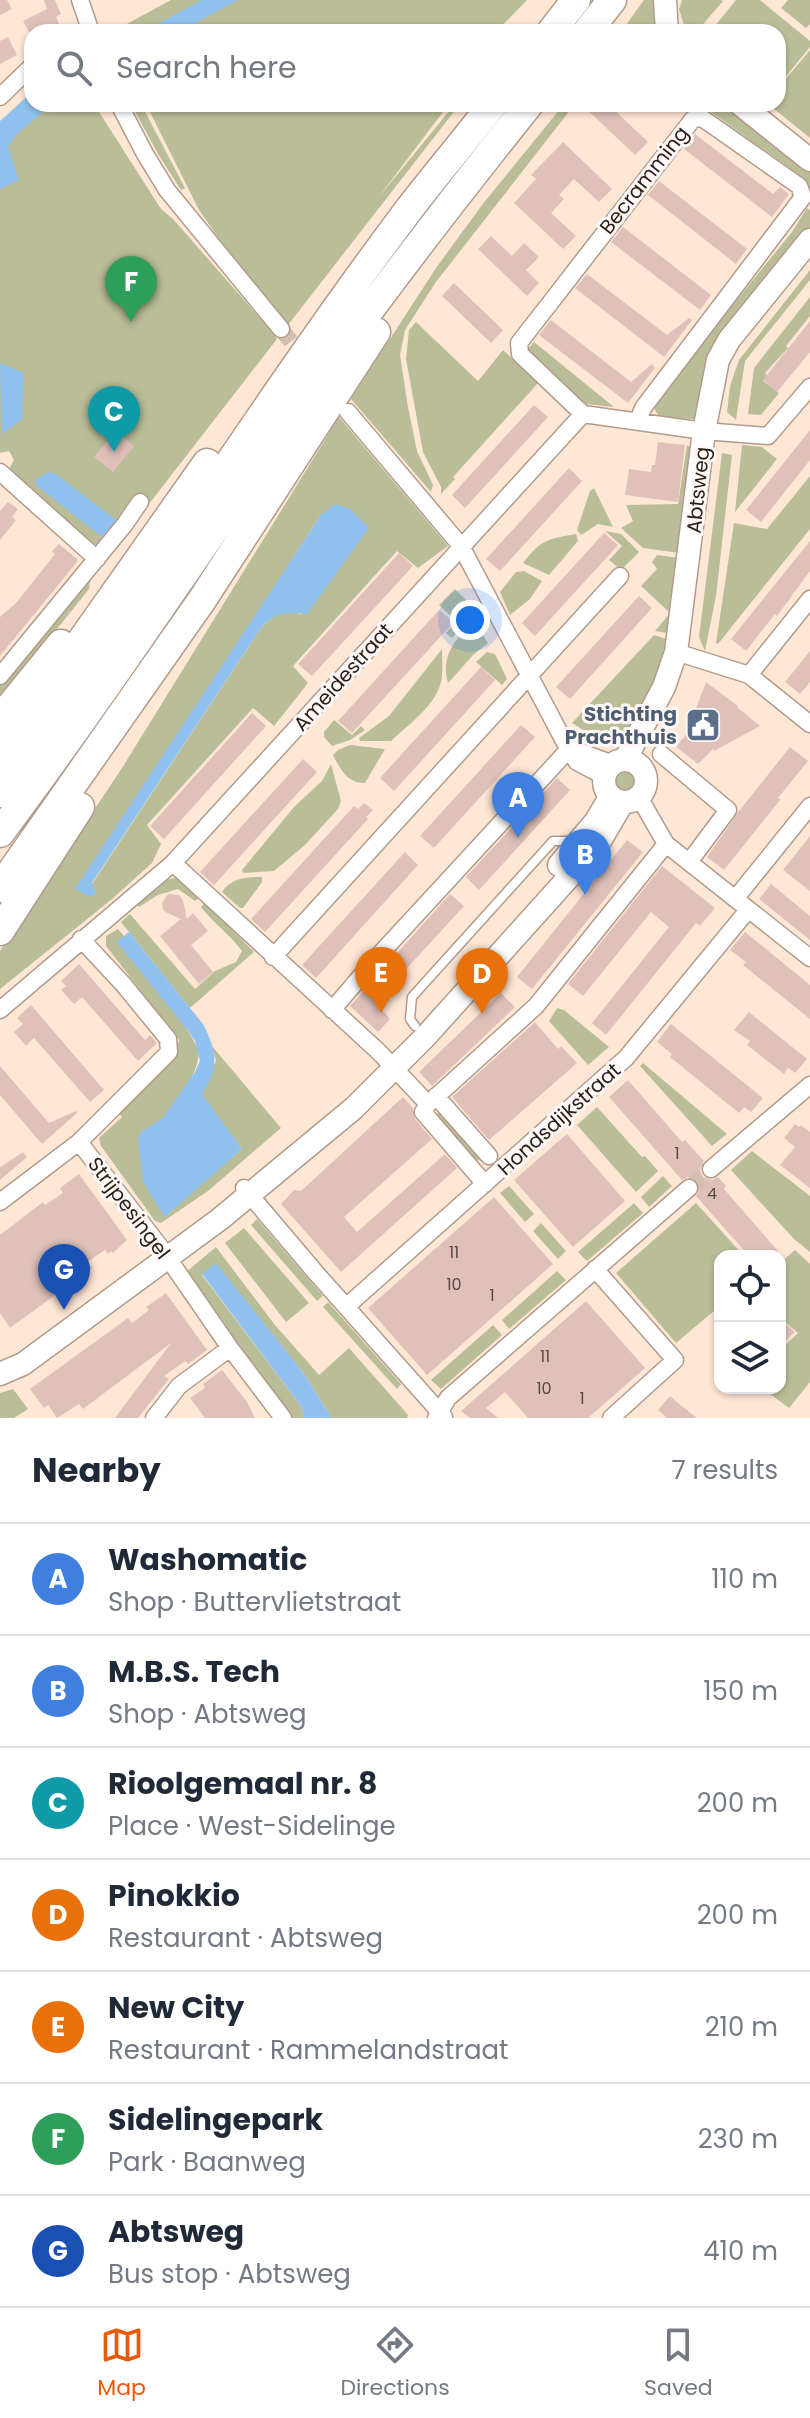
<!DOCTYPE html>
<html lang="en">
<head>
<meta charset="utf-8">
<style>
	body { margin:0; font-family:Poppins,sans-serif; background:#f2f2f3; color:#1f2937 }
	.controls { position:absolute; right:24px; bottom:24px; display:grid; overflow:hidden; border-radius:16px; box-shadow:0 2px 6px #0004 }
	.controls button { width:72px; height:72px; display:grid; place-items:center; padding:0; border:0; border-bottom:2px solid #e0e1e3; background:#fff; color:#1f2937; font:40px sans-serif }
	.you { position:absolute; left:470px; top:620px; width:28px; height:28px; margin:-20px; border:6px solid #fff; border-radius:50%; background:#1a73e8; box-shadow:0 0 0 12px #1a73e833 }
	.badge { display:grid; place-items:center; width:52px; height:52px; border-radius:50%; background:#ea580c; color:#fff; font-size:26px; font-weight:700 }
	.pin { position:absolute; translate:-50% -66px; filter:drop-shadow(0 2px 4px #0008) }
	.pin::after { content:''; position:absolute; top:42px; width:28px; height:24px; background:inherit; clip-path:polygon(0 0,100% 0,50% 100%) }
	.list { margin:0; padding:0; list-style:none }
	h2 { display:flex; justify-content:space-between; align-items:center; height:104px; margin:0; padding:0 32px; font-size:34px }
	h2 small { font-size:26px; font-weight:400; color:#747a83 }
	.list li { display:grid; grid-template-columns:52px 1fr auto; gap:24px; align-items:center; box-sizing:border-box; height:112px; padding:0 32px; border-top:2px solid #e0e1e3 }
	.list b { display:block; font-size:30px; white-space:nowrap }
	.list p { margin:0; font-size:26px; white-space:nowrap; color:#747a83 }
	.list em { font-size:26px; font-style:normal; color:#747a83 }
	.icon { flex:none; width:44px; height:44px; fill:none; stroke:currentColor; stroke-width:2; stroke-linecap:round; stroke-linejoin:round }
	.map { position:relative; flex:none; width:810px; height:1418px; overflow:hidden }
	.search { position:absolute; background:#fff; box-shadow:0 2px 6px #0004; left:24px; right:24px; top:24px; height:88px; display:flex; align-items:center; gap:20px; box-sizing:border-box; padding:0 28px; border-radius:24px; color:#747a83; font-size:30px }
	.sheet { height:888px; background:#fff }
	nav { display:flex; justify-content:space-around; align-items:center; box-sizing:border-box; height:112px; border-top:2px solid #e0e1e3; background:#fff; font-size:22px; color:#747a83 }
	nav a { display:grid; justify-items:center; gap:4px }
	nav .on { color:#ea580c }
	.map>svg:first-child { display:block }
	.green { fill:#babe98; fill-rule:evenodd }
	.water { fill:#91c2ef }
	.building { fill:#dfc1ba }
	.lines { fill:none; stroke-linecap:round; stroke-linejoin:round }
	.street-tunnel { stroke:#d4bfb0; stroke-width:16; stroke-dasharray:16 8; stroke-linecap:butt }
	.lane-casing { stroke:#b29b8b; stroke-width:11 }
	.street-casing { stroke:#b29b8b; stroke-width:19 }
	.secondary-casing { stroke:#b29b8b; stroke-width:25 }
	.highway-casing { stroke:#b29b8b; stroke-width:31 }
	.lane { stroke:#fff; stroke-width:8 }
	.street { stroke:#fff; stroke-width:16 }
	.secondary { stroke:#fff; stroke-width:22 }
	.highway { stroke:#fff; stroke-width:28 }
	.labels { text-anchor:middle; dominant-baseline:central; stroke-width:6; stroke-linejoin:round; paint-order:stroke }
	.number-label { font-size:16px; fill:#554841 }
	.street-label { font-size:20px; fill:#271f19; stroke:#fdf8f5 }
	.service-label { font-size:20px; font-weight:bold; fill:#4e5e75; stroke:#fdf8f5; text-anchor:end }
</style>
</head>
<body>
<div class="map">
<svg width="810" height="1418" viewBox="0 0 810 1418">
	<rect width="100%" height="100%" fill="#ffe7d6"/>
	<path class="green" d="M 171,0 L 527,0 L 496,32 L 112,32 Z
		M 644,0 L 659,0 L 661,32 L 639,32 L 635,28 L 631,32 L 621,32 Z
		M 682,0 L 721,0 L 723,1 L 699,29 L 701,32 L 686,32 L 679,9 Z
		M 736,0 L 760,0 L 810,41 L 810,47 L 778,86 L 778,32 L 710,32 Z
		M 788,0 L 810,0 L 810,24 L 806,28 L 781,8 Z
		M 810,50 L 810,138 L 768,104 L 778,104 L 778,88 Z
		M 40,104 L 94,104 L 161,209 L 173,219 L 267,326 L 273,317 L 199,210 L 146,104 L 449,104 L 378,198 L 455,104 L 460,104 L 288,325 L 285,322 L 275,336 L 277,339 L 142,513 L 125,524 L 100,534 L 102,537 L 96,545 L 14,485 L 10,467 L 14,460 L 9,451 L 0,453 L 0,141 Z
		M 131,104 L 141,104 L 185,188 L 181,190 L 158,154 Z
		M 564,104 L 575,104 L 436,282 L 405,330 L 400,355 L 408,407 L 417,451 L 433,485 L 431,492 L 351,399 L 436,268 L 482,205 Z
		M 700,104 L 729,104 L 810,169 L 810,203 L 799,181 L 802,177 Z
		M 807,208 L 810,210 L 810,231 L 724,338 L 695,419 L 660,418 L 655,410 L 655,403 L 674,377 L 792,232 Z
		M 810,270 L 810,280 L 745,361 L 736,420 L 727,412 L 730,386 L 739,360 Z
		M 810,297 L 810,316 L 786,346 L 788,348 L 765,373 L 767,375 L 763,381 L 779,393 L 761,415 L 748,414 L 754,368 Z
		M 416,322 L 478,381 L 503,350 L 538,383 L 453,477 L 455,479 L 441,494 L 441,487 L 423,452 L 406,359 L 409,330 Z
		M 534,342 L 614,407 L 586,404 L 529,356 L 527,350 Z
		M 339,417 L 448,546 L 418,568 L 397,551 L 293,666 L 308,683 L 274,726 L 253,708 L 147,825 L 161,844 L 152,863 L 111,900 L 0,989 L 0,951 L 122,768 ZM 321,515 L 302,614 C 284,610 274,614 261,628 L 92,884 L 96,893 L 76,889 Z
		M 687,445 L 692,449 L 680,553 L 643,548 L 621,528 L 633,521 L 626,505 L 678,504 Z
		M 742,445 L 762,447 L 777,459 L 735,512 Z
		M 722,453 L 732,455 L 716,596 L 705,651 L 699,637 Z
		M 810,476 L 810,529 L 718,644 L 716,643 L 734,523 L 767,529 Z
		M 594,488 L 613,527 L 598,524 L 581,535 L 577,530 L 590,491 Z
		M 605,531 L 621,534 L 639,552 L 621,570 L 609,560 L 622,546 Z
		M 576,534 L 578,541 L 549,575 L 523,563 C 541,540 547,539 576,534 Z
		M 657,555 L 679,558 L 668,633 L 655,631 L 670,613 L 641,586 L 657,569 L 652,562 Z
		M 92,571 L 89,589 L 0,700 L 0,686 Z
		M 524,571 L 542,581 L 530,599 L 510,615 L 500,592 L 516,572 Z
		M 455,589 L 476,610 L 452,638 L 446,633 L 456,621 L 439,605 Z
		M 474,621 L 488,643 L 474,654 L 448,683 C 440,657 455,639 474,621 Z
		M 654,635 L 666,639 L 659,671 L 629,730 L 599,740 L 572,723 Z
		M 442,649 C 442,660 444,677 439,688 C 431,709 407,726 391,741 L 360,741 L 359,738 L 389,716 Z
		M 487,652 L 495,654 L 507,679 L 502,685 L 476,662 Z
		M 334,720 L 352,735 L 361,726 L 365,730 L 350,740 L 332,746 L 324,737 L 324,732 Z
		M 350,745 L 385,749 L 365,783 C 348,784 340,769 333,755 L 338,750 Z
		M 331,764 L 341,801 L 338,809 L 305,845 L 274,871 L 243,873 L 242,870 L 294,807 L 322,781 Z
		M615 781a11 11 0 1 1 22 0a11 11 0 1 1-22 0Z
		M 179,877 L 200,897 L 195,901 L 178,889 L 158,895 L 139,907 L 136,904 L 165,880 Z
		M 262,877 L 262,882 L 243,908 L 240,908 L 222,892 C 231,878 246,877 262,877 Z
		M 205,902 L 254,952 L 190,1008 L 121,922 L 130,914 L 195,989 L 215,971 L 236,962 L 242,951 C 229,933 214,924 201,907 Z
		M 118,929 L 124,936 L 118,943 C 134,964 194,1030 198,1051 C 202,1068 175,1109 161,1120 C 155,1125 147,1128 140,1133 L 165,1216 L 242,1149 L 201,1094 L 216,1061 L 212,1046 L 281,1128 L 208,1191 L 161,1223 L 155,1221 L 101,1146 L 99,1138 L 122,1117 L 119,1113 L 174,1058 L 179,1040 L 106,946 L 106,936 Z
		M 557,1008 L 564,1010 L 609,1047 L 588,1065 L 549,1021 Z
		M 643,1063 L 727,1134 L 712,1146 L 640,1066 Z
		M 597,1107 L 642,1157 L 645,1156 L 658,1171 L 636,1192 L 577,1125 Z
		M 443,1108 L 485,1154 L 474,1164 L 433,1118 Z
		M 752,1151 L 810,1196 L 810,1252 L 794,1239 L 731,1170 Z
		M 663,1176 L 672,1186 L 649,1207 L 641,1197 Z
		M 509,1186 L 534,1214 L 525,1222 L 500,1193 Z
		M 634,1203 L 643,1213 L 587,1261 L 578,1252 Z
		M 696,1203 L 744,1256 L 720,1256 L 720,1306 L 676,1343 L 616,1273 Z
		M 257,1219 L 323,1296 L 317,1301 L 251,1225 Z
		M 541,1223 L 566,1251 L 558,1259 L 533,1231 Z
		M 244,1228 L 309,1303 L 286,1322 L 225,1243 Z
		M 216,1247 L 275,1325 L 319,1375 L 349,1348 L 408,1415 L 407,1418 L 332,1418 L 302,1371 L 216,1264 L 202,1275 L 301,1406 L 304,1418 L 289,1418 L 186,1272 Z
		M 795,1250 L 810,1264 L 810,1382 L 789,1408 L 762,1388 L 780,1388 L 780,1350 L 798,1333 L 780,1318 L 780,1263 Z
		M 557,1271 L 566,1280 L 509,1329 L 502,1320 Z
		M 328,1302 L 401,1384 L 397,1389 L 323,1307 Z
		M 493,1325 L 502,1335 L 441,1389 L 431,1380 Z
		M 13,1389 L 28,1409 L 14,1418 L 0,1418 L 0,1393 Z"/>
	<path class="water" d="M 202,0 L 238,0 L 179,32 L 143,32 Z
		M 32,92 L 32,104 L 52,104 L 16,135 L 8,147 L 19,180 L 0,189 L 0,121 Z
		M 0,363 L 24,373 L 22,419 L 2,434 Z
		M 48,472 L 56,474 L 116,520 L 102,537 L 36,485 L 35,480 Z
		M 335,504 L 350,509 L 369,528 L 307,614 C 286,612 276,612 261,628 L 92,883 L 96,893 L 90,897 L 75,889 L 321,515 Z
		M 129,932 L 203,1024 C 218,1053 219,1068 202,1094 L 242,1149 L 165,1217 L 143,1182 L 138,1139 L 140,1133 L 163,1118 L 195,1072 L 200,1061 L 195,1041 L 189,1032 L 117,942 Z
		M 216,1263 L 302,1371 L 332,1418 L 304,1418 L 301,1406 L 202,1274 Z"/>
	<path class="building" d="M 0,0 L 7,0 L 12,9 L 0,15 Z
		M 44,0 L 55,0 L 61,14 L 56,17 L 60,26 L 49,32 L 29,32 L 23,21 L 47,9 Z
		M 8,37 L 17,55 L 0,64 L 0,41 Z
		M 581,104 L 608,104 L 648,142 L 635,155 Z
		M 695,134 L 773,194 L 780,187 L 789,194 L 772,217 L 684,149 Z
		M 563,142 L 612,189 L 599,202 L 574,179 L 559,195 L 564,199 L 551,213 L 576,236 L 563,249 L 514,203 L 536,179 L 531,175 Z
		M 659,181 L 747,249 L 736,264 L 648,195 Z
		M 623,227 L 711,295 L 700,310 L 611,242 Z
		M 491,236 L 512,256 L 524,243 L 539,257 L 526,270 L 539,283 L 527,296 L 478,249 Z
		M 587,274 L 667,335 L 689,318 L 692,320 L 664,357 L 575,288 Z
		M 454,283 L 503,330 L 491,343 L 442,296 Z
		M 551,320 L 631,382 L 652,364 L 655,368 L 628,403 L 539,335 Z
		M 810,321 L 810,352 L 777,392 L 763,380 Z
		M 534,405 L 548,417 L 465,508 L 452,495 Z
		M 810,430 L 810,460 L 761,522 L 746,510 Z
		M 115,431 L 134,446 L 113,472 L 94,457 Z
		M 658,442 L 685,445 L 678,502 L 625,495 L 629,469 L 651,472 L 652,465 L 655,465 Z
		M 569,468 L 582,481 L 500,571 L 486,559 Z
		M 8,502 L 18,509 L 12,517 L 16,520 L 0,540 L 0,511 Z
		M 604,533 L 618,545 L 535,636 L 522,623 Z
		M 810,541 L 810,571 L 777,616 L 775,614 L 746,651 L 731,639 Z
		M 59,544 L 77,559 L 77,562 L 0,656 L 0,617 L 17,602 L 55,554 L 52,551 Z
		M 399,553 L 413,566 L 312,676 L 298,664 Z
		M 639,596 L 652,608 L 570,699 L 556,687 Z
		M 439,610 L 454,622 L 352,733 L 338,721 Z
		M 810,651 L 810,682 L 800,694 L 785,682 Z
		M 481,667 L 495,680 L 394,791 L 380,778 Z
		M 706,682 L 738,706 L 737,707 L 760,726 L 714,751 L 713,749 L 698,764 L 676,747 L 701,716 L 695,711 Z
		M 252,713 L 266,726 L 164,839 L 150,826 Z
		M 521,725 L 535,737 L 434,848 L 420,836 Z
		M 790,747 L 808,761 L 778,798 L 780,800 L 724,870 L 707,857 L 739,811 Z
		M 303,759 L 317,772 L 214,885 L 200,872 Z
		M 557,778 L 570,790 L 479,890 L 466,877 Z
		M 364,803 L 373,810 L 366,817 L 368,819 L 265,932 L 251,919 L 354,806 L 358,809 Z
		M 810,836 L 810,891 L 783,870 Z
		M 627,840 L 643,852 L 532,989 L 517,977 Z
		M 405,852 L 418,865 L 316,978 L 302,965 Z
		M 662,866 L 715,908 L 700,926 L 696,923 L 606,1035 L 592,1023 L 669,927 L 651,912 L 583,996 L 568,984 Z
		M 771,884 L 810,916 L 810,940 L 759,899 Z
		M 168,894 L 179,895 L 183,900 L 187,919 L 193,913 L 208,931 L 191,945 L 213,972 L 199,984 L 160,936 L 181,919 L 167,913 L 163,909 L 162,903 Z
		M 450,894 L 464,906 L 376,1002 L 390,1019 L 378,1032 L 350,1006 Z
		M 745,932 L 810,985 L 810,1019 L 743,965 L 746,962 L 730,950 Z
		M 79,964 L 145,1040 L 150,1035 L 157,1043 L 138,1061 L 82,997 L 74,1004 L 61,990 L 66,986 L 61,981 Z
		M 501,993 L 515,1007 L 432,1086 L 419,1072 Z
		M 31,1005 L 104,1090 L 90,1102 L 34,1038 L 26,1046 L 14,1032 L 23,1024 L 17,1018 Z
		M 749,1012 L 807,1059 L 795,1073 L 788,1068 L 784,1074 L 747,1045 L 750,1041 L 734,1030 Z
		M 535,1022 L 558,1049 L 561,1046 L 577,1063 L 489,1140 L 452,1097 Z
		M 671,1024 L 763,1098 L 751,1112 L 744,1107 L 739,1113 L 670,1057 L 672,1054 L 657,1042 Z
		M 0,1066 L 49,1123 L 76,1111 L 77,1113 L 42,1144 L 0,1095 Z
		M 628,1080 L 682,1142 L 685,1140 L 704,1161 L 700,1170 L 703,1177 L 712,1180 L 718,1177 L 726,1186 L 724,1189 L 778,1251 L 772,1256 L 749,1256 L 696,1196 L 700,1187 L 697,1180 L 688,1177 L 682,1180 L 609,1097 Z
		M 403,1097 L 413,1108 L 415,1119 L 432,1139 L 344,1217 L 357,1232 L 445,1154 L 457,1168 L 341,1272 L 281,1204 L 294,1190 L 301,1191 Z
		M 795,1124 L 799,1127 L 801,1125 L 810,1132 L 810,1188 L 780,1165 L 795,1147 L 784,1138 Z
		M 567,1134 L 625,1201 L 573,1247 L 514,1180 Z
		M 23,1152 L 27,1157 L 0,1180 L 0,1167 Z
		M 79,1174 L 127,1240 L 113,1253 L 111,1251 L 108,1254 L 105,1250 L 87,1262 L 92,1268 L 10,1328 L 0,1313 L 0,1235 L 43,1202 L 45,1205 L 63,1193 L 60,1188 Z
		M 494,1197 L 553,1264 L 427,1375 L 368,1308 Z
		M 166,1293 L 207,1350 L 188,1364 L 185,1361 L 164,1376 L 169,1379 L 138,1418 L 115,1418 L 171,1343 L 83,1409 L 79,1404 L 57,1418 L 48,1405 L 44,1408 L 30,1389 L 128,1318 L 132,1323 L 149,1310 L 146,1307 Z
		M 586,1301 L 645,1368 L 620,1390 L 588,1418 L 528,1418 L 505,1392 L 486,1408 L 498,1418 L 470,1418 L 461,1411 Z
		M 780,1319 L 795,1332 L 780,1346 Z
		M 222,1370 L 247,1402 L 255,1418 L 205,1418 L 190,1398 L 205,1388 L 203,1384 Z
		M 670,1396 L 678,1403 L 697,1418 L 667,1418 L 658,1410 Z"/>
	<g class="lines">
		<path class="street-tunnel" d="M 281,329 L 305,359
			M 689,1188 L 711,1169"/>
		<g class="lane-casing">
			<path id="lane" d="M 415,1026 L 410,1019 L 412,997 L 553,841 L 576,841"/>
		</g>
		<g class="street-casing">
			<path id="street" d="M 80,0 L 91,32
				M 0,97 L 32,66
				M 119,104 L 145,154 L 167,190 L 281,329
				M 348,412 L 461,546 L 564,741 L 577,762 L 605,777
				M 583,414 L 520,354 L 519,343 L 693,119 L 702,118 L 799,186 L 803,197 L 643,408 L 638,421
				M 0,472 L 97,559
				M 676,652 L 749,675 L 810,724
				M 749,675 L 810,599
				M 0,676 L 125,524 L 140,502
				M 570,748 L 613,764
				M 661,754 L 728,810 L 689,862
				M 639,797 L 666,844 L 810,958
				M 173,863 L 379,1052 L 428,1104
				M 735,899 L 810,806
				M 273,957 L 620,576
				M 0,1010 L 173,863 L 583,414 L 704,431 L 768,436 L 810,387
				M 332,1010 L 380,954 L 570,748
				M 436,1096 L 489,1156
				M 79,1142 L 161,1248 L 230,1348 L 283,1418
				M 711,1169 L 810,1085
				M 485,1184 L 423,1112 L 428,1104 L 536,1006 L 666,844
				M 244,1188 L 316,1273 L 444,1417
				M 0,1202 L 79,1142 L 169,1052 L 168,1039 L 123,984 L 81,939
				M 595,1269 L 675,1360 L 611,1418
				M 347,1306 L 626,1058 L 748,910
				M 154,1418 L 179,1386 L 230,1348
				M 436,1418 L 448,1398 L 689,1188"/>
		</g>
		<g class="secondary-casing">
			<path id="secondary" d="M 665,0 L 667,32
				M 740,104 L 810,160
				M604 781a21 21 0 1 1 42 0a21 21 0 1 1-42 0Z
				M 625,760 L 664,687 L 676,652 L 704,431 L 718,360 L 729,340 L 810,240
				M 559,865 L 596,821 L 606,804
				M 0,1374 L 23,1364 L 220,1219 L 354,1108 L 425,1037 L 597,846 L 623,802"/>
		</g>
		<g class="highway-casing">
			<path id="highway" d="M 551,32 L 576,0
				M 587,32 L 612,0
				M 0,719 L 61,644
				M 0,756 L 207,463
				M 0,793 C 141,601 267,398 410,208 C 437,173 466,139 493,104
				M 0,833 C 104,694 199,549 299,408 C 372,303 450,203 529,104
				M 0,888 L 202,600 L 376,332
				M 0,931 L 80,807"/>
		</g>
		<use href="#lane" class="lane"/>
		<use href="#street" class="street"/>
		<use href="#secondary" class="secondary"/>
		<use href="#highway" class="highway"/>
	</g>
	<defs>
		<g id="civic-square" transform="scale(1.8)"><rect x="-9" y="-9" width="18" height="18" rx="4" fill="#5c6f8a" stroke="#fdf8f5"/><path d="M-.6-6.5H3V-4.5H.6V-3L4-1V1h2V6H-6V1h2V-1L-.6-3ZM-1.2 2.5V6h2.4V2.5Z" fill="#fff"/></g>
	</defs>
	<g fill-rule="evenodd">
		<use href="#civic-square" x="703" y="725"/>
	</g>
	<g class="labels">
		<g class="number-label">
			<text x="677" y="1153">1</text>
			<text x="712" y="1193">4</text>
			<text x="454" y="1252">11</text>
			<text x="454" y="1284">10</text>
			<text x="492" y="1295">1</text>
			<text x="545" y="1356">11</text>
			<text x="544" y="1388">10</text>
			<text x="582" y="1398">1</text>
		</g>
		<g class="street-label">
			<text transform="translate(644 180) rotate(-52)">Becramming</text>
			<text transform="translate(698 490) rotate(-84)">Abtsweg</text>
			<text transform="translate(343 677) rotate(-48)">Ameidestraat</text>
			<text transform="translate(559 1119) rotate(-42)">Hondsdijkstraat</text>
			<text transform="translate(129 1208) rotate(53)">Strijpesingel</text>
		</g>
		<g class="service-label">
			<text x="677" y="714">Stichting<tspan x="677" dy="23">Prachthuis</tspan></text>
		</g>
	</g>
</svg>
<div class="controls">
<button><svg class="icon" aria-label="locate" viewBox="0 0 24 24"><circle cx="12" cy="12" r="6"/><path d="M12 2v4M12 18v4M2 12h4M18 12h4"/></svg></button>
<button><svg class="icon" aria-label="layers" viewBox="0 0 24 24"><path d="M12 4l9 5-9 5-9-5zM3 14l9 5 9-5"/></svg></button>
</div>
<div class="you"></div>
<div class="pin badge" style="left:518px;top:838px;background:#3f7fe0">A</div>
<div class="pin badge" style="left:585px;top:895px;background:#3f7fe0">B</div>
<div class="pin badge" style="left:114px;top:452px;background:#0f9aa8">C</div>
<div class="pin badge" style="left:482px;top:1014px;background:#e8710a">D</div>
<div class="pin badge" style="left:381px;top:1013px;background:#e8710a">E</div>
<div class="pin badge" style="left:131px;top:322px;background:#2e9e5b">F</div>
<div class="pin badge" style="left:64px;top:1310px;background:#1a4fb4">G</div>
<div class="search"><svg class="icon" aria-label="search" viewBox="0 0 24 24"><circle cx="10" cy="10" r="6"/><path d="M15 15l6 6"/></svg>Search here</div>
</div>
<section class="sheet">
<h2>Nearby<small>7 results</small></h2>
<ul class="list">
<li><span class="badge" style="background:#3f7fe0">A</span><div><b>Washomatic</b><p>Shop · Buttervlietstraat</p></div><em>110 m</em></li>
<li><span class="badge" style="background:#3f7fe0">B</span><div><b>M.B.S. Tech</b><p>Shop · Abtsweg</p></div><em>150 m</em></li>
<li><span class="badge" style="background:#0f9aa8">C</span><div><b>Rioolgemaal nr. 8</b><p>Place · West-Sidelinge</p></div><em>200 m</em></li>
<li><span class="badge" style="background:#e8710a">D</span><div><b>Pinokkio</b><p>Restaurant · Abtsweg</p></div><em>200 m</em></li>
<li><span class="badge" style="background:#e8710a">E</span><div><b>New City</b><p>Restaurant · Rammelandstraat</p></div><em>210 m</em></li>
<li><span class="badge" style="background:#2e9e5b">F</span><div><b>Sidelingepark</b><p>Park · Baanweg</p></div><em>230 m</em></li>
<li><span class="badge" style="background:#1a4fb4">G</span><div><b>Abtsweg</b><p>Bus stop · Abtsweg</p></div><em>410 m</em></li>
</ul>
</section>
<nav>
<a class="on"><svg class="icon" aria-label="map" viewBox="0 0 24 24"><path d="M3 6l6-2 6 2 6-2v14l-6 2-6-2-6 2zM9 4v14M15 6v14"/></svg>Map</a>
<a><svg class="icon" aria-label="directions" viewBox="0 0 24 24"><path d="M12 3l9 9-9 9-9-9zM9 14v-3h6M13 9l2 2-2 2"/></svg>Directions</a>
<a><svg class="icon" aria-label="saved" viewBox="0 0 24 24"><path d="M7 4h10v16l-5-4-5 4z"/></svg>Saved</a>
</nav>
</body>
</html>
